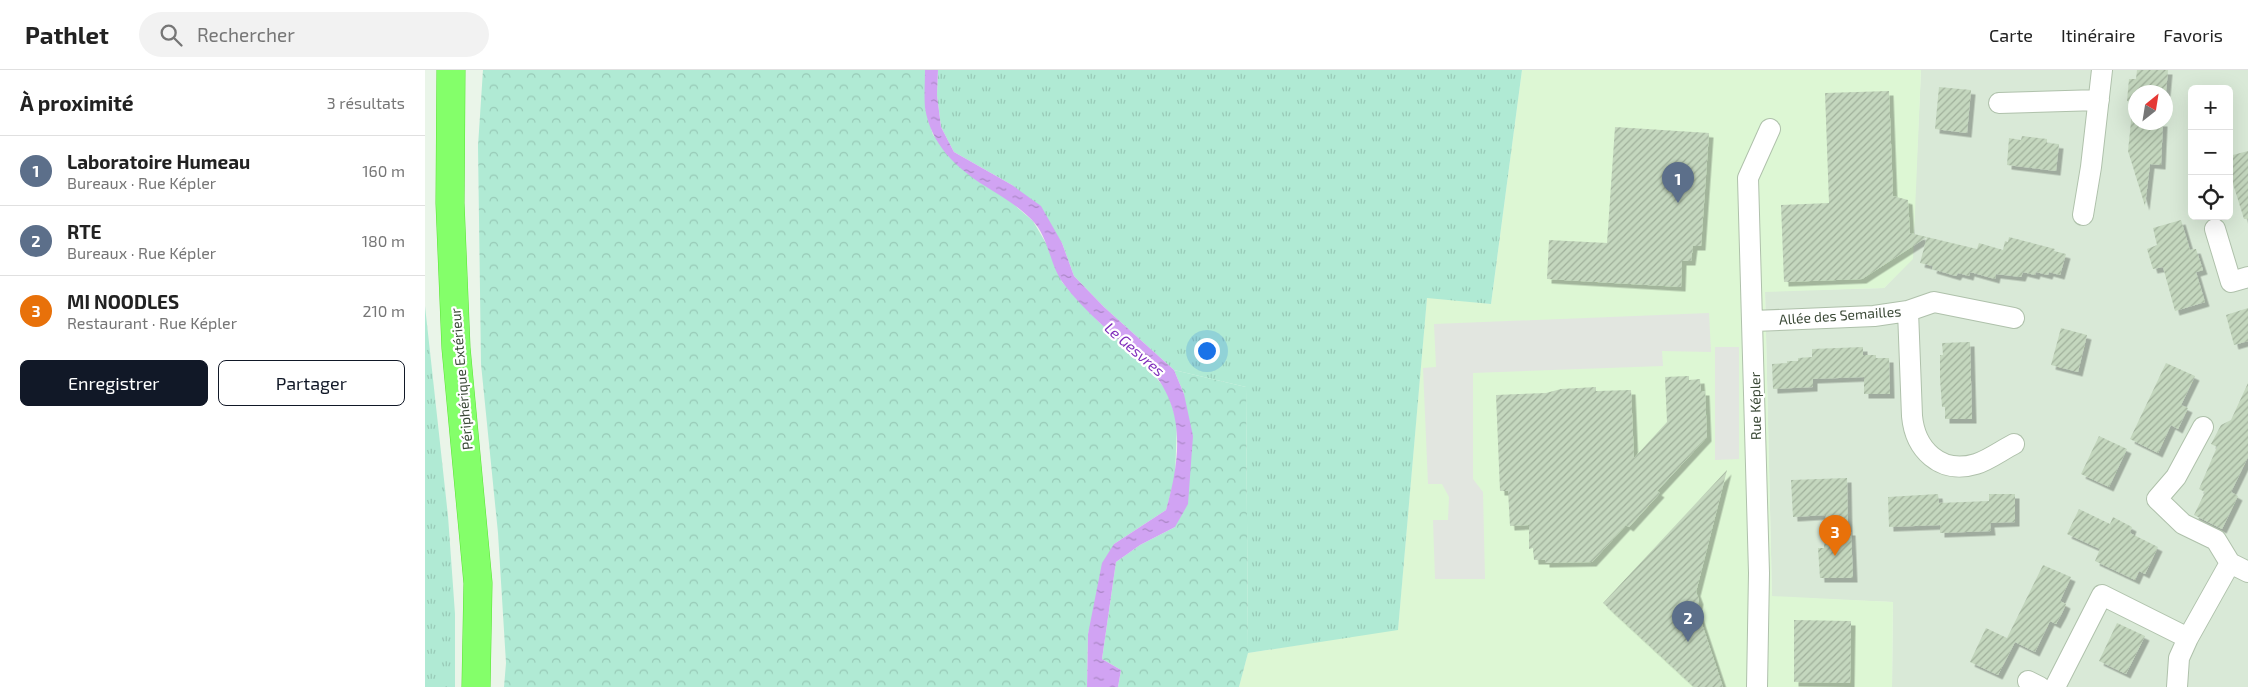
<!DOCTYPE html>
<html lang="fr">
<head>
<meta charset="utf-8">
<style>
	body { margin:0; font-family:"Exo 2",sans-serif; background:#f2f2f2; color:#222 }
	.controls { position:absolute; right:15px; top:15px; display:grid; overflow:hidden; border-radius:8px; box-shadow:0 5px 20px #0002 }
	.controls button { width:45px; height:45px; display:grid; place-items:center; padding:0; border:0; border-bottom:1px solid #e0e0e0; background:#fff; color:#222; font:25px sans-serif }
	.compass { position:absolute; left:1703px; top:15px; width:45px; height:45px; border-radius:50%; background:#fff; box-shadow:0 5px 20px #0002; rotate:30deg }
	.you { position:absolute; left:781px; top:280px; width:18px; height:18px; margin:-12px; border:4px solid #fff; border-radius:50%; background:#1a73e8; box-shadow:0 0 0 8px #1a73e833 }
	.badge { display:grid; place-items:center; width:32px; height:32px; border-radius:50%; background:#111827; color:#fff; font-size:16px; font-weight:700 }
	.pin { position:absolute; translate:-50% -41px; filter:drop-shadow(0 1px 2px #0008) }
	.pin::after { content:''; position:absolute; top:26px; width:18px; height:15px; background:inherit; clip-path:polygon(0 0,100% 0,50% 100%) }
	.list { margin:0; padding:0; list-style:none }
	h2 { display:flex; justify-content:space-between; align-items:center; height:65px; margin:0; padding:0 20px; font-size:21px }
	h2 small { font-size:16px; font-weight:400; color:#767676 }
	.list li { display:grid; grid-template-columns:32px 1fr auto; gap:15px; align-items:center; box-sizing:border-box; height:70px; padding:0 20px; border-top:1px solid #e0e0e0 }
	.list b { display:block; font-size:19px; white-space:nowrap }
	.list p { margin:0; font-size:16px; white-space:nowrap; color:#767676 }
	.list em { font-size:16px; font-style:normal; color:#767676 }
	.actions { display:flex; gap:10px; padding:15px 20px }
	.actions a { flex:1; padding:11px 0; border:1px solid #111827; border-radius:8px; text-align:center; font-size:18px; color:#111827 }
	.actions .main { background:#111827; color:#fff }
	.icon { flex:none; width:28px; height:28px; fill:none; stroke:currentColor; stroke-width:2; stroke-linecap:round; stroke-linejoin:round }
	.map { position:relative; flex:none; width:1823px; height:617px; overflow:hidden }
	header { display:flex; align-items:center; gap:30px; box-sizing:border-box; height:70px; padding:0 25px; background:#fff; border-bottom:1px solid #e0e0e0 }
	header strong { font-size:24px }
	nav { display:flex; gap:28px; margin-inline-start:auto; font-size:18px }
	.search { width:350px; height:45px; background:#f2f2f2; display:flex; align-items:center; gap:12px; box-sizing:border-box; padding:0 18px; border-radius:28px; color:#767676; font-size:19px }
	main { display:flex }
	aside { flex:1; background:#fff }
	.map>svg:first-child { display:block }
	.residential { fill:#d9e9d7; fill-rule:evenodd }
	.commercial { fill:#ddf7d4 }
	.grass { fill:url(#grass-tufts) }
	.forest { fill:url(#forest-crowns) }
	.parking { fill:#e2e6e0 }
	.water { fill:url(#water-ripples) }
	.building { fill:url(#building-hatch); filter:url(#shadow) }
	.lines { fill:none; stroke-linecap:round; stroke-linejoin:round }
	.street-casing { stroke:#afc1ab; stroke-width:22 }
	.highway-casing { stroke:#59e334; stroke-width:29 }
	.street { stroke:#fff; stroke-width:20 }
	.highway { stroke:#84ff6a; stroke-width:28 }
	.labels { text-anchor:middle; dominant-baseline:central; stroke-width:4.5; stroke-linejoin:round; paint-order:stroke }
	.street-label { font-size:14px; fill:#3b4937; stroke:#fff }
	.water-label { font-size:15px; font-style:italic; fill:#7e2bba; stroke:#fff }
</style>
</head>
<body>
<header>
<strong>Pathlet</strong>
<div class="search"><svg class="icon" aria-label="search" viewBox="0 0 24 24"><circle cx="10" cy="10" r="6"/><path d="M15 15l6 6"/></svg>Rechercher</div>
<nav><a>Carte</a><a>Itinéraire</a><a>Favoris</a></nav>
</header>
<main>
<aside>
<h2>À proximité<small>3 résultats</small></h2>
<ul class="list">
<li><span class="badge" style="background:#5c6f8a">1</span><div><b>Laboratoire Humeau</b><p>Bureaux · Rue Képler</p></div><em>160 m</em></li>
<li><span class="badge" style="background:#5c6f8a">2</span><div><b>RTE</b><p>Bureaux · Rue Képler</p></div><em>180 m</em></li>
<li><span class="badge" style="background:#e8710a">3</span><div><b>MI NOODLES</b><p>Restaurant · Rue Képler</p></div><em>210 m</em></li>
</ul>
<div class="actions"><a class="main">Enregistrer</a><a>Partager</a></div>
</aside>
<div class="map">
<svg width="1823" height="617" viewBox="0 0 1823 617">
	<defs>
		<pattern id="grass-tufts" width="24" height="20" patternUnits="userSpaceOnUse" patternTransform="scale(1.25)"><rect width="24" height="20" fill="#b0ead4"/><path d="M3 7l-1-3M5 7V3M7 7l1-3M15 17l-1-3M17 17v-4M19 17l1-3" fill="none" stroke="#98cab7"/></pattern>
		<pattern id="forest-crowns" width="20" height="18" patternUnits="userSpaceOnUse" patternTransform="scale(1.25)"><rect width="20" height="18" fill="#b0ead4"/><path d="M2 6a3 3 0 1 1 6 0M12 15a3 3 0 1 1 6 0" fill="none" stroke="#98cab7"/></pattern>
		<pattern id="water-ripples" width="26" height="14" patternUnits="userSpaceOnUse" patternTransform="scale(1.25)"><rect width="26" height="14" fill="#d1a3f3"/><path d="M2 4q2-2 4 0t4 0M15 11q2-2 4 0t4 0" fill="none" stroke="#ab87c6"/></pattern>
		<pattern id="building-hatch" width="6" height="6" patternUnits="userSpaceOnUse" patternTransform="scale(1.25)"><rect width="6" height="6" fill="#c4d7be"/><path d="M-1 1l2-2M0 6l6-6M5 7l2-2" fill="none" stroke="#a0b09b"/></pattern>
		<filter id="shadow"><feDropShadow dx="4.5" dy="4.5" stdDeviation="0" flood-color="#0004"/></filter>
	</defs>
	<rect width="100%" height="100%" fill="#eaf5e9"/>
	<path class="residential" d="M 1496,0 L 1823,0 L 1823,617 L 1467,617 L 1468,532 L 1347,527 L 1340,221 L 1459,218 L 1487,189 ZM 1767,19 L 1804,19 L 1804,146 L 1767,146 ZM 1710,22 L 1740,22 L 1740,52 L 1710,52 Z"/>
	<path class="commercial" d="M 1097,0 L 1496,0 L 1488,189 L 1459,218 L 1340,222 L 1347,526 L 1468,532 L 1467,617 L 814,617 L 823,583 L 973,559 L 1002,227 L 1066,234 Z"/>
	<path class="grass" d="M 513,0 L 1097,0 L 1066,234 L 1002,228 L 973,560 L 823,583 L 821,317 L 749,300 L 679,237 L 649,206 L 637,173 L 587,115 L 529,82 L 516,57 L 512,25 Z
		M 0,236 L 23,446 L 30,544 L 30,617 L 0,617 Z"/>
	<path class="forest" d="M 58,0 L 500,0 L 500,37 L 508,65 L 608,151 L 622,175 L 637,212 L 674,252 L 720,294 L 742,321 L 752,352 L 750,408 L 741,440 L 689,474 L 663,564 L 662,617 L 79,617 L 81,593 L 73,463 L 56,294 L 53,76 Z
		M 749,300 L 821,317 L 823,583 L 814,617 L 693,617 L 696,600 L 677,589 L 691,492 L 715,475 L 750,457 L 759,324 Z"/>
	<path class="parking" d="M 1284,243 L 1286,282 L 1237,281 L 1238,296 L 1048,303 L 1048,409 L 1058,422 L 1060,509 L 1010,509 L 1008,450 L 1023,450 L 1024,427 L 1017,414 L 1003,414 L 998,298 L 1011,297 L 1009,254 Z
		M 1290,277 L 1314,277 L 1314,389 L 1290,390 Z"/>
	<path class="water" d="M 500,0 L 513,0 L 512,25 L 516,57 L 529,82 L 587,115 L 616,136 L 637,173 L 649,206 L 679,237 L 749,300 L 759,324 L 768,366 L 763,434 L 750,457 L 715,475 L 691,492 L 677,589 L 696,600 L 693,617 L 662,617 L 663,564 L 677,493 L 689,474 L 741,440 C 756,387 762,334 719,293 C 691,266 661,244 638,213 C 624,194 624,166 606,149 C 593,136 576,126 560,116 C 530,97 506,74 500,38 C 499,26 500,12 500,0 Z"/>
	<path class="building" d="M 1712,0 L 1743,0 L 1741,22 L 1710,22 L 1710,52 L 1738,52 L 1736,95 L 1725,94 L 1720,136 L 1703,81 L 1708,32 L 1702,31 L 1704,9 L 1711,9 Z
		M 1514,17 L 1546,20 L 1542,63 L 1510,59 Z
		M 1464,21 L 1468,126 L 1483,130 L 1485,163 L 1552,179 L 1554,173 L 1578,180 L 1580,171 L 1583,172 L 1584,167 L 1630,179 L 1629,181 L 1641,184 L 1635,205 L 1624,202 L 1623,205 L 1611,202 L 1610,205 L 1598,202 L 1596,207 L 1571,204 L 1570,209 L 1545,202 L 1544,206 L 1533,203 L 1531,206 L 1507,199 L 1508,196 L 1495,193 L 1502,167 L 1437,209 L 1359,212 L 1356,135 L 1404,133 L 1400,23 Z
		M 1190,57 L 1284,63 L 1276,176 L 1268,176 L 1266,191 L 1257,191 L 1256,217 L 1122,209 L 1124,170 L 1182,173 Z
		M 1597,66 L 1622,69 L 1622,73 L 1634,74 L 1631,101 L 1582,95 L 1584,68 L 1596,70 Z
		M 1823,81 L 1823,149 L 1819,149 L 1804,101 L 1804,86 Z
		M 1756,150 L 1765,180 L 1771,179 L 1778,200 L 1771,202 L 1780,232 L 1750,241 L 1738,197 L 1728,199 L 1722,179 L 1732,175 L 1728,158 Z
		M 1823,238 L 1823,271 L 1809,275 L 1801,245 Z
		M 1636,258 L 1662,265 L 1653,302 L 1626,295 Z
		M 1545,272 L 1547,349 L 1520,349 L 1520,337 L 1517,337 L 1515,309 L 1515,285 L 1518,285 L 1517,273 Z
		M 1438,277 L 1438,285 L 1451,285 L 1451,288 L 1464,288 L 1465,324 L 1439,324 L 1439,307 L 1388,309 L 1388,317 L 1348,319 L 1347,294 L 1362,293 L 1362,291 L 1373,291 L 1373,288 L 1387,287 L 1387,279 Z
		M 1741,293 L 1770,306 L 1756,335 L 1763,338 L 1753,359 L 1746,355 L 1733,383 L 1705,369 Z
		M 1264,306 L 1264,310 L 1275,309 L 1276,321 L 1280,321 L 1282,367 L 1232,421 L 1235,423 L 1204,457 L 1201,455 L 1167,492 L 1120,493 L 1120,490 L 1109,490 L 1108,478 L 1104,479 L 1104,455 L 1085,456 L 1083,421 L 1075,421 L 1071,325 L 1121,323 L 1136,319 L 1171,317 L 1171,321 L 1206,320 L 1209,388 L 1242,352 L 1240,307 Z
		M 1823,313 L 1823,387 L 1806,422 L 1813,426 L 1797,459 L 1769,445 L 1780,422 L 1774,419 L 1792,377 L 1786,374 L 1796,355 L 1806,350 Z
		M 1674,366 L 1702,379 L 1684,417 L 1656,404 Z
		M 1302,400 L 1271,522 L 1274,530 L 1272,539 L 1298,617 L 1269,617 L 1178,533 Z
		M 1422,408 L 1423,461 L 1426,461 L 1428,508 L 1395,508 L 1393,478 L 1399,478 L 1401,445 L 1368,447 L 1366,410 Z
		M 1513,424 L 1514,433 L 1564,431 L 1564,424 L 1590,424 L 1590,452 L 1565,453 L 1566,461 L 1515,463 L 1515,455 L 1464,457 L 1463,427 Z
		M 1654,439 L 1685,454 L 1688,447 L 1707,457 L 1705,463 L 1733,477 L 1720,504 L 1714,501 L 1710,510 L 1670,491 L 1675,479 L 1642,464 Z
		M 1618,495 L 1646,507 L 1635,531 L 1641,534 L 1637,543 L 1631,554 L 1625,551 L 1610,582 L 1590,572 L 1573,605 L 1545,592 L 1561,558 L 1582,568 Z
		M 1369,550 L 1426,551 L 1425,613 L 1369,612 Z
		M 1692,553 L 1720,566 L 1701,604 L 1674,591 Z"/>
	<g class="lines">
		<g class="street-casing">
			<path id="street" d="M 1574,33 L 1674,30
				M 1658,145 L 1666,97 L 1677,0
				M 1790,159 L 1806,212 L 1823,207
				M 1483,241 L 1487,346 C 1490,379 1515,405 1551,394 C 1564,390 1577,380 1589,374
				M 1328,251 L 1449,246 L 1483,241 L 1509,232 L 1589,248
				M 1778,357 L 1751,407 L 1732,429 L 1758,454 L 1791,470 L 1805,493
				M 1805,493 L 1823,502
				M 1603,611 L 1615,617
				M 1332,617 L 1334,503 L 1323,108 L 1345,59
				M 1630,617 L 1677,525 L 1763,568
				M 1752,617 L 1754,588 L 1763,568 L 1805,493"/>
		</g>
		<g class="highway-casing">
			<path id="highway" d="M 26,0 L 25,133 L 31,278 L 53,513 L 51,617"/>
		</g>
		<use href="#street" class="street"/>
		<use href="#highway" class="highway"/>
	</g>
	<g class="labels">
		<g class="street-label">
			<text transform="translate(1415 245) rotate(-4)">Allée des Semailles</text>
			<text transform="translate(36 309) rotate(-95)">Périphérique Extérieur</text>
			<text transform="translate(1330 336) rotate(-91)">Rue Képler</text>
		</g>
		<g class="water-label">
			<text transform="translate(710 279) rotate(41)">Le Gesvres</text>
		</g>
	</g>
</svg>
<div class="controls">
<button>+</button>
<button>−</button>
<button><svg class="icon" aria-label="locate" viewBox="0 0 24 24"><circle cx="12" cy="12" r="6"/><path d="M12 2v4M12 18v4M2 12h4M18 12h4"/></svg></button>
</div>
<svg class="compass" viewBox="-18 -18 36 36"><path d="M0-13l5 13h-10z" fill="#e53935"/><path d="M0 13l5-13h-10z" fill="#767676"/></svg>
<div class="you"></div>
<div class="pin badge" style="left:1253px;top:133px;background:#5c6f8a">1</div>
<div class="pin badge" style="left:1263px;top:572px;background:#5c6f8a">2</div>
<div class="pin badge" style="left:1410px;top:486px;background:#e8710a">3</div>
</div>
</main>
</body>
</html>
